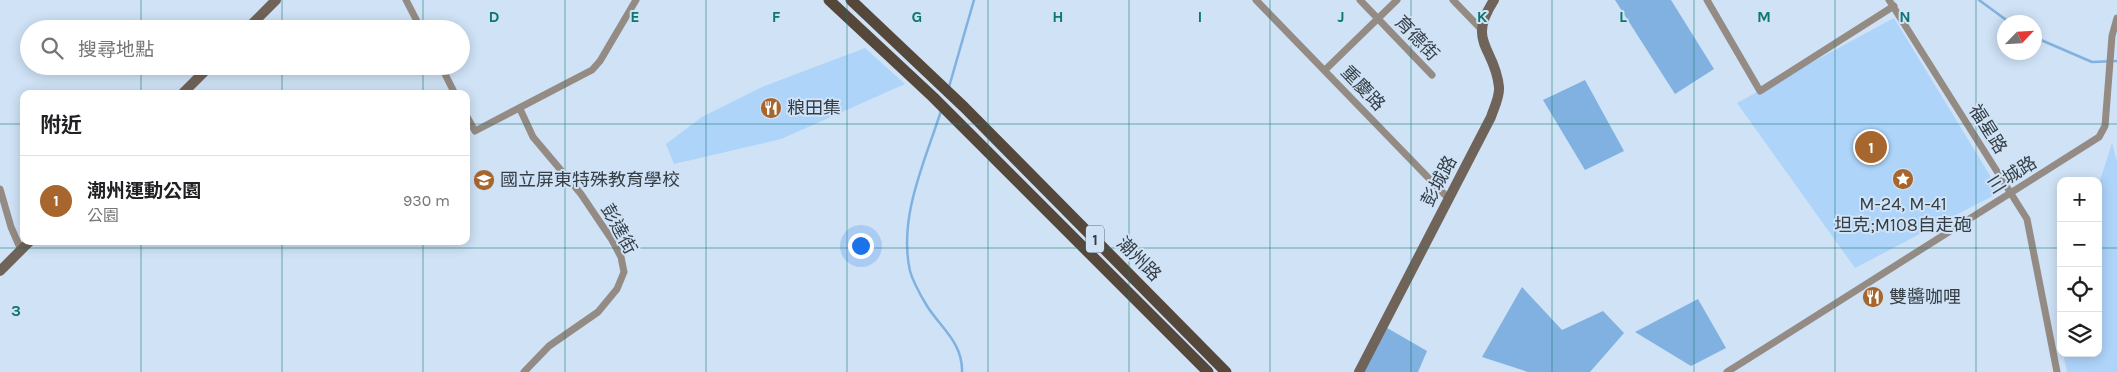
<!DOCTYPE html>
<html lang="zh-TW">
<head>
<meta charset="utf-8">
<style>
	body { margin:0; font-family:Karla,"Noto Sans TC",sans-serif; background:#f6f6f6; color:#202124 }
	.controls { position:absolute; right:15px; bottom:15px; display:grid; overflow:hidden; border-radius:10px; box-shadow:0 2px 12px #0003 }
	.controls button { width:45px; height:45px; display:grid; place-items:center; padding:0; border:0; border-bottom:1px solid #e0e0e0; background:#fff; color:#202124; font:25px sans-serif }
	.compass { position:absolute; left:1997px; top:15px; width:45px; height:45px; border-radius:50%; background:#fff; box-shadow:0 2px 12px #0003; rotate:65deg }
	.you { position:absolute; left:860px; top:245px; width:18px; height:18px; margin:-12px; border:4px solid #fff; border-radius:50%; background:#1a73e8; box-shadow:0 0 0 8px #1a73e833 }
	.badge { display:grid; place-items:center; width:32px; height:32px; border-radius:50%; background:#a6662e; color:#fff; font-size:16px; font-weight:700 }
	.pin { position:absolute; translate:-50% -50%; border:2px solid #fff; box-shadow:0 1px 5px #0006 }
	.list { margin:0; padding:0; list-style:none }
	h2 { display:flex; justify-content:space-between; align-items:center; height:65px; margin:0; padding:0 20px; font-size:21px }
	h2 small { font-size:16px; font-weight:400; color:#757577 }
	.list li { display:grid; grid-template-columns:32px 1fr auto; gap:15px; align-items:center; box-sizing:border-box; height:90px; padding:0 20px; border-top:1px solid #e0e0e0 }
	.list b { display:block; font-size:19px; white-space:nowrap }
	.list p { margin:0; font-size:16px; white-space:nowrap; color:#757577 }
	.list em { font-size:16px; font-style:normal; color:#757577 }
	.icon { flex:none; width:28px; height:28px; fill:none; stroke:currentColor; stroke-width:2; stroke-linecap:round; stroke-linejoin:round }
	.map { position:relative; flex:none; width:2117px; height:372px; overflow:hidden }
	.search { position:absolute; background:#fff; box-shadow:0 2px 12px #0003; left:20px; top:20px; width:450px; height:55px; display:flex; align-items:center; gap:12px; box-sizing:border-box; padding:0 18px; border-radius:28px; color:#757577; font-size:19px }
	.panel { position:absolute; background:#fff; box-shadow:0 2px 12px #0003; left:20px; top:90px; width:450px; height:155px; border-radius:10px }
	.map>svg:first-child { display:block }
	.green { fill:#aed4fa }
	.water { fill:#81b1e0 }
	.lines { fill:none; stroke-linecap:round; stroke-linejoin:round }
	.stream { stroke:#81b1e0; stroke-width:2.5 }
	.street { stroke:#948b84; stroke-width:7 }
	.secondary { stroke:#706359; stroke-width:10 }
	.primary { stroke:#56473b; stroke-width:11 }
	.grid { fill:none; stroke:#0f766e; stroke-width:1; stroke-opacity:0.55 }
	.labels { text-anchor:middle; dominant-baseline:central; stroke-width:4; stroke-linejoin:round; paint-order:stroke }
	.shield { fill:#cfe2f6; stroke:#636e7a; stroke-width:1 }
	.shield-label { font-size:16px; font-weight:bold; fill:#353d45 }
	.street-label { font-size:18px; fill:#353d45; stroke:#cfe2f6 }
	.poi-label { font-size:18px; fill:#353d45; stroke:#cfe2f6; text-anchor:start }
	.grid-label { font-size:16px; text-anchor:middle; font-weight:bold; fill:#0f766e; stroke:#cfe2f6; stroke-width:4; stroke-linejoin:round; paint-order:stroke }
</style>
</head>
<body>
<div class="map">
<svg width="2117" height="372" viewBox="0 0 2117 372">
	<rect width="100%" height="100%" fill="#cfe2f6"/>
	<path class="green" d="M 1894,18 L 2000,192 L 1855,268 L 1737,103 Z
		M 865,48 L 905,84 L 781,139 L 674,164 L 666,144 L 702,117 L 762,87 Z
		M 2112,143 L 2117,161 L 2117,372 L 2067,372 L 2063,353 L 2098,353 L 2098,187 Z"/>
	<path class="water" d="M 1615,0 L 1671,0 L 1714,69 L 1675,94 Z
		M 1585,80 L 1624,151 L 1585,170 L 1543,100 Z
		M 1522,287 L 1562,330 L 1603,311 L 1624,333 L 1590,372 L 1528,372 L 1482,357 Z
		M 1698,299 L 1726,348 L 1691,366 L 1635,332 Z
		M 1382,325 L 1427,351 L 1418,372 L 1359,372 Z"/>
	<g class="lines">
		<path class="stream" d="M 1979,0 L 2009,22
			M 2034,37 L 2092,62 L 2117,61
			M 949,87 L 974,0
			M 941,111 C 925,161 898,217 910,271 C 913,282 921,296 927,306 C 941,328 963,343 962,372"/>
		<path class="street" d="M 406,0 L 421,29
			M 1256,0 L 1448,198
			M 1360,0 L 1432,75
			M 1453,0 L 1481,29
			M 1707,0 L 1760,91 L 1894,6
			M 1889,0 L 2027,219 L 2057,372
			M 441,66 L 455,94
			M 1325,70 L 1397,0
			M 520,109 L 533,137 L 581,194 L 612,240 L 621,257 L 624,272 L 617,289 L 598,312 L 549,346 L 524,372
			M 466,115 L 475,131 L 592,70 L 600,61 L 636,0
			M 0,189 L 11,227 L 21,250
			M 1727,372 L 2099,137 L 2105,126 L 2112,36 L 2117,18"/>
		<path class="secondary" d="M 247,29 L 276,0
			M 182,94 L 210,66
			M 0,271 L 30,241
			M 1359,372 L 1491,117 C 1494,108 1500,96 1499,87 C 1495,47 1466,43 1494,0"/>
		<path class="primary" d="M 829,0 L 933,97 L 1208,372
			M 851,0 L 964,107 L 1226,372"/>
	</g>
	<path class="grid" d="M 141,0 L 141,29M 282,0 L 282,29M 423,0 L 423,29M 565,0 L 565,372M 706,0 L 706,372M 847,0 L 847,372M 988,0 L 988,372M 1129,0 L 1129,372M 1270,0 L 1270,372M 1411,0 L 1411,372M 1552,0 L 1552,372M 1694,0 L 1694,372M 1835,0 L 1835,372M 1976,0 L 1976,372M 141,66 L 141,94M 282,66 L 282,94M 423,66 L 423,94M 0,124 L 24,124M 466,124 L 2117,124M 141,241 L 141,372M 282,241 L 282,372M 423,241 L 423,372M 0,248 L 2061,248M 2098,248 L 2117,248"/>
	<defs>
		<g id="restaurant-disc" transform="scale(1.125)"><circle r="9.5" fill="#a6662e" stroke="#cfe2f6"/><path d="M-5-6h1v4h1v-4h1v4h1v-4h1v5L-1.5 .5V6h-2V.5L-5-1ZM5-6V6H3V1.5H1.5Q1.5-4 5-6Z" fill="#fff"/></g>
		<g id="sight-disc" transform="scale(1.125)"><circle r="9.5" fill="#a6662e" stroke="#cfe2f6"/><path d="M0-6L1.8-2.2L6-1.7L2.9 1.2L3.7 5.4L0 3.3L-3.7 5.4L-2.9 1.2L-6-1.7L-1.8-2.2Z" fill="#fff"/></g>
		<g id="school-disc" transform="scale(1.125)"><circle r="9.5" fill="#a6662e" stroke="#cfe2f6"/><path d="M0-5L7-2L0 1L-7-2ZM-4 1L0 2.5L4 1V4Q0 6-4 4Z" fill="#fff"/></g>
	</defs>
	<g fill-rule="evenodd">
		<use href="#restaurant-disc" x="771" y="108"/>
		<use href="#sight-disc" x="1903" y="179"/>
		<use href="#school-disc" x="484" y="180"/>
		<use href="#restaurant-disc" x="1873" y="297"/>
	</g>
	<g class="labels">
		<rect class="shield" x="1086" y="225.5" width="18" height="27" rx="4"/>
		<g class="shield-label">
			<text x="1095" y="239">1</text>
		</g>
		<g class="street-label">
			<text transform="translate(1417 38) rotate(46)">育德街</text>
			<text transform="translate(1363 88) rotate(46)">重慶路</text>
			<text transform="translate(1988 129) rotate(58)">福星路</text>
			<text transform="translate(2012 175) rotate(-32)">三城路</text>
			<text transform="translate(1439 181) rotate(-62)">彭城路</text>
			<text transform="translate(619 229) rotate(61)">彭達街</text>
			<text transform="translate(1139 259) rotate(45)">潮州路</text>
		</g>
		<g class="poi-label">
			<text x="787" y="108">粮田集</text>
			<text x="500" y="180">國立屏東特殊教育學校</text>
			<text x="1903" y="204" text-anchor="middle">M-24, M-41<tspan x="1903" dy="21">坦克;M108自走砲</tspan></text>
			<text x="1889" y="297">雙醬咖哩</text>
		</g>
	</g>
	<g class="grid-label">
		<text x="494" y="22">D</text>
		<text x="635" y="22">E</text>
		<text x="776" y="22">F</text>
		<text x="917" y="22">G</text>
		<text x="1058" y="22">H</text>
		<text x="1200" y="22">I</text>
		<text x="1341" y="22">J</text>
		<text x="1482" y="22">K</text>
		<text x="1623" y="22">L</text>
		<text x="1764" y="22">M</text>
		<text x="1905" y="22">N</text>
		<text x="16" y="316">3</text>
	</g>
</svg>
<div class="controls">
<button>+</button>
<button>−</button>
<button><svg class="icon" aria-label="locate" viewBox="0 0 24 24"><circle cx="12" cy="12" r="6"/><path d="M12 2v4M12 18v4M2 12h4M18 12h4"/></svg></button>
<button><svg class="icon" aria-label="layers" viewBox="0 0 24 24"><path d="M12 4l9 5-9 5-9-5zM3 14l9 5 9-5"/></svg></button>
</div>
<svg class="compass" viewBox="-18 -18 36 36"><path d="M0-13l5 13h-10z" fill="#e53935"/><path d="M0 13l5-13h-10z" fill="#757577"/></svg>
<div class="you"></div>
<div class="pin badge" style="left:1871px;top:147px">1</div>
<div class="search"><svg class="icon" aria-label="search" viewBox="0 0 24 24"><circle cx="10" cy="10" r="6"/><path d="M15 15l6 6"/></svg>搜尋地點</div>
<section class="panel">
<h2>附近<small></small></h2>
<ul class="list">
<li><span class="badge">1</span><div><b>潮州運動公園</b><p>公園</p></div><em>930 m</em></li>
</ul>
</section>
</div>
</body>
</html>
